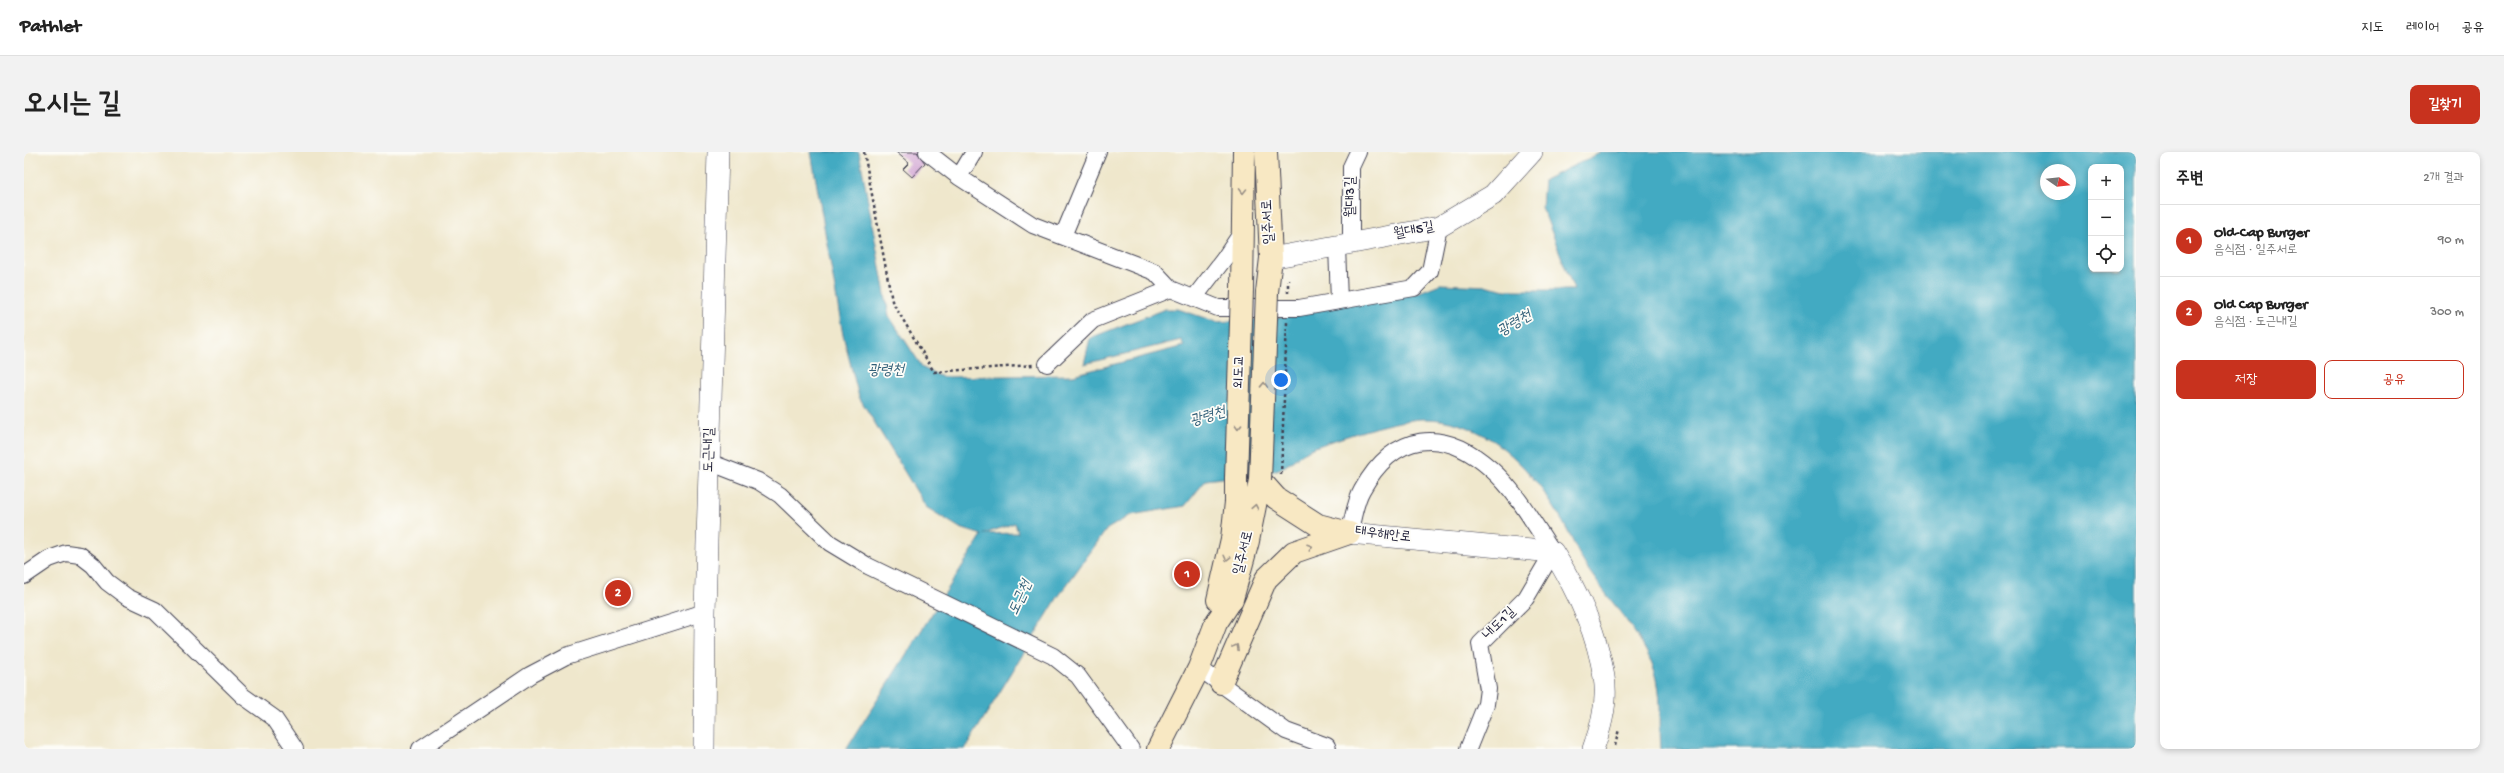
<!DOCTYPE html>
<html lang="ko">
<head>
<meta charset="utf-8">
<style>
	body { margin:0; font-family:"Gochi Hand","Poor Story",sans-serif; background:#f2f2f2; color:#222 }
	.controls { position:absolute; right:12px; top:12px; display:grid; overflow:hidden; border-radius:8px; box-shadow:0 2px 6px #0003 }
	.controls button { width:36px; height:36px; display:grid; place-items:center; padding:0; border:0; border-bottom:1px solid #e0e0e0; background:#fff; color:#222; font:20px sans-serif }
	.compass { position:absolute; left:2016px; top:12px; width:36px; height:36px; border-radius:50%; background:#fff; box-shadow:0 2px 6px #0003; rotate:104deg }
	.you { position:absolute; left:1257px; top:228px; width:14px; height:14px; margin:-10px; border:3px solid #fff; border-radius:50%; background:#1a73e8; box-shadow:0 0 0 6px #1a73e833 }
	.badge { display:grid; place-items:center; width:26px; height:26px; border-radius:50%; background:#c8321e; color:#fff; font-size:13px; font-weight:700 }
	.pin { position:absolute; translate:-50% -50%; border:2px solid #fff; box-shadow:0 1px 4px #0006 }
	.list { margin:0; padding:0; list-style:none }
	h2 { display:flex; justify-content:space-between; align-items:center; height:52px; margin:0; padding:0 16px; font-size:17px }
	h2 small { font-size:13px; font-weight:400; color:#767676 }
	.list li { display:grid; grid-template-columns:26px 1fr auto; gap:12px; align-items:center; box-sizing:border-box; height:72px; padding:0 16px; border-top:1px solid #e0e0e0 }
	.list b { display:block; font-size:15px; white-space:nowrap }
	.list p { margin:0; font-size:13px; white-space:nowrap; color:#767676 }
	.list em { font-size:13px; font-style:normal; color:#767676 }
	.actions { display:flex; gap:8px; padding:12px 16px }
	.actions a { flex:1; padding:9px 0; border:1px solid #c8321e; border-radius:8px; text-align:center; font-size:14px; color:#c8321e }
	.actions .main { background:#c8321e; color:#fff }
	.icon { flex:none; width:22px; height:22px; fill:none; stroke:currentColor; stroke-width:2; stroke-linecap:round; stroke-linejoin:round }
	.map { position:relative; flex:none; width:2112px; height:597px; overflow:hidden; border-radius:8px }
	header { display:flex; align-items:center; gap:24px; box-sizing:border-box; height:56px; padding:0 20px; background:#fff; border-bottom:1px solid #e0e0e0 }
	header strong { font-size:19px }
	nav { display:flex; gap:22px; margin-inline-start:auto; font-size:14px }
	.intro { display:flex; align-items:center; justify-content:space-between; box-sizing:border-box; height:96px; padding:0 24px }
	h1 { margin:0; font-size:28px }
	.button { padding:10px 18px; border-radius:8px; background:#c8321e; color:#fff; font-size:14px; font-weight:700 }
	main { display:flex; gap:24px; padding:0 24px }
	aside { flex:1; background:#fff; border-radius:8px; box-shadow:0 2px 6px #0003 }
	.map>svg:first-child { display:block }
	.water { fill:#43aac2; stroke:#32667e; fill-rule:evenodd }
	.building { fill:#c791cb }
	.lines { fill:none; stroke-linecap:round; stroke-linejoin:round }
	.minor-casing { stroke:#414051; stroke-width:18 }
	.tertiary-casing { stroke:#414051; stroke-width:22 }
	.secondary-casing { stroke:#414051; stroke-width:24 }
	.path { stroke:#414051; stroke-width:2.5; stroke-dasharray:3 3; stroke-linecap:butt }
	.minor { stroke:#fff; stroke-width:16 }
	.tertiary { stroke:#fff; stroke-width:21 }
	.secondary { stroke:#f8e8c3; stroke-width:22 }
	.secondary-bridge-casing { stroke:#414051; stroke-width:24; stroke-linecap:butt }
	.secondary-bridge { stroke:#f8e8c3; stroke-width:22 }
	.oneway { stroke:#988f86 }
	.labels { text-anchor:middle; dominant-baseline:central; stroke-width:3.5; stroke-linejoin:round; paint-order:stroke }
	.street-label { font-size:14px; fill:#22223b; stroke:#fdfcf7 }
	.water-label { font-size:15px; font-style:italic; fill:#315f78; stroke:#fdfcf7 }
</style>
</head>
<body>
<header>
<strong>Pathlet</strong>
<nav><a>지도</a><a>레이어</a><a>공유</a></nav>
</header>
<div class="intro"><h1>오시는 길</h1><a class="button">길찾기</a></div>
<main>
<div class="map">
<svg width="2112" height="597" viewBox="0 0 2112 597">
	<rect width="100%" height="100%" fill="#fdfcf7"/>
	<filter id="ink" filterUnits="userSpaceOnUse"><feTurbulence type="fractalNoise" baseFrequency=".025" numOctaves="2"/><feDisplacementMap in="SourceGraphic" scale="8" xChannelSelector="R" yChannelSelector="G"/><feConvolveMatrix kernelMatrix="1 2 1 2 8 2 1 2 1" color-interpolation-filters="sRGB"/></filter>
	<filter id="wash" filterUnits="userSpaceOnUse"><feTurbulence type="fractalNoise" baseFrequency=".012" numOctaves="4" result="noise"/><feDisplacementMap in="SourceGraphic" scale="16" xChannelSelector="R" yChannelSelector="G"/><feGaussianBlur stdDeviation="0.9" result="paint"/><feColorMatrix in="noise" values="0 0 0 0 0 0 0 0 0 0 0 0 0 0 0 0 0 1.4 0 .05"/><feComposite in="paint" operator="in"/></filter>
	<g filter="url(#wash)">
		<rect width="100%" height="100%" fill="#efe7cc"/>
		<path class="water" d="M 787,0 L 835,0 L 865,164 L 899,216 L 918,225 L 1049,223 L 1160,194 L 1157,188 L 1060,212 L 1066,186 L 1141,157 L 1154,157 L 1193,170 L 1264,165 L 1317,153 L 1393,141 L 1416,132 L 1464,134 L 1482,138 L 1550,138 L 1518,55 L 1520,28 L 1578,0 L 2112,0 L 2112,597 L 1637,597 C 1635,574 1638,550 1633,527 C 1625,491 1589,453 1568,423 C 1555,406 1548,385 1537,367 C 1508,317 1464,268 1402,267 C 1375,266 1312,287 1286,297 C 1275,302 1266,313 1255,317 C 1240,323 1201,325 1182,328 L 1161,354 L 1107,363 L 1083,377 L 1034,445 L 941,597 L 822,597 L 958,383 L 936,376 L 902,355 L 835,245 L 819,183 ZM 2067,15 L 2097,15 L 2097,117 L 2067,117 ZM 2022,18 L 2046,18 L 2046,42 L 2022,42 ZM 991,371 L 994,381 L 960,382 Z"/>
		<g id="blocks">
			<path class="building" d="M 872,0 L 893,0 L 901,11 L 888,25 L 879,17 L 885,11 Z"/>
		</g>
	</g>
	<g filter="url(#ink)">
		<use href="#blocks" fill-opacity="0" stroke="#414051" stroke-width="1"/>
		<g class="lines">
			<g class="minor-casing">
				<path id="minor" d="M 903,0 L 935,25 L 1009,73 L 1131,120 L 1147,137 L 1194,156 L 1275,156 L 1390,136 L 1406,119 L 1415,75
					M 935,25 L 950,0
					M 1039,84 L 1074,0
					M 1327,92 L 1327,15 L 1334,0
					M 1313,94 L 1315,149
					M 1170,146 L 1200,107 L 1218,80
					M 1023,212 L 1069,168 L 1147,137
					M 685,310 L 734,329 L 756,343 L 806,391 L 844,414 L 1029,504 L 1054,524 L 1107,597
					M 1325,381 C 1329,368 1331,350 1338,338 C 1370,280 1419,274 1467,317 C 1493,340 1510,372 1529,400 L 1502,446 L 1456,492 L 1464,537 L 1462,552 L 1444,597
					M 0,424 L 25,407 L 42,401 L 56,403 L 69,413 L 83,430 L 103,445 L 131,458 L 219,544 L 250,566 L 271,597
					M 1175,516 L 1262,579 L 1303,594 L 1304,597
					M 396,597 L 506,523 L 542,504 L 681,460"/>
			</g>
			<g class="tertiary-casing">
				<path id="tertiary" d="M 1247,106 L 1415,75 L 1469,43 L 1508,0
					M 1325,381 L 1529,400 C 1552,436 1573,481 1580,525 C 1584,548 1577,576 1569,597
					M 680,597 L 681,460 L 694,0"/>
			</g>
			<g class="secondary-casing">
				<path id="secondary" d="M 1242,0 L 1247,106 L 1243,140
					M 1218,138 L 1220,0
					M 1236,328 L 1252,346 L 1294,373 L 1325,381
					M 1194,448 L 1208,387 L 1212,350 L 1212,326
					M 1197,531 L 1242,427 L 1270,400 L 1325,381
					M 1134,597 L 1175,516 L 1192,471 L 1208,447 L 1224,389 L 1236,328"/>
			</g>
			<path class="path" d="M 840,0 L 868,149 L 910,220 L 1009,213
				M 1264,141 L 1264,128
				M 1257,323 L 1263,170
				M 1591,594 L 1595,577"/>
			<use href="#minor" class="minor"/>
			<use href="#tertiary" class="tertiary"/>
			<use href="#secondary" class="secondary"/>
			<g class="secondary-bridge-casing">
				<path id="secondary-bridge" d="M 1212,326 L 1218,138
					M 1236,328 L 1243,140"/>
			</g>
			<use href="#secondary-bridge" class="secondary-bridge"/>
		</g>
		<defs><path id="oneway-chevron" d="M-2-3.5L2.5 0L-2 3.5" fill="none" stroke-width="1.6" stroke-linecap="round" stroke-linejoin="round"/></defs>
		<g class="oneway">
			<use href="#oneway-chevron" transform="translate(1219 39) rotate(91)"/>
			<use href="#oneway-chevron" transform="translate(1240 233) rotate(-88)"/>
			<use href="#oneway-chevron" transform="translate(1214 275) rotate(92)"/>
			<use href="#oneway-chevron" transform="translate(1231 355) rotate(-79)"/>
			<use href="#oneway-chevron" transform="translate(1286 395) rotate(-19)"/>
			<use href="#oneway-chevron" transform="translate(1203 406) rotate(104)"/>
			<use href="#oneway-chevron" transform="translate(1212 495) rotate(-62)"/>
		</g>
	</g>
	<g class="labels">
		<g class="street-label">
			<text transform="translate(1327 45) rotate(-90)">월대3길</text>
			<text transform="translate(1245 70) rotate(-93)">일주서로</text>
			<text transform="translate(1390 79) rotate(-11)">월대5길</text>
			<text transform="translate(1216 220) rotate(-88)">외도교</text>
			<text transform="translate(686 298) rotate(-89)">도근내길</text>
			<text transform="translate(1359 383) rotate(7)">태우해안로</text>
			<text transform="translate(1220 401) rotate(-76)">일주서로</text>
			<text transform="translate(1476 472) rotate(-45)">내도1길</text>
		</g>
		<g class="water-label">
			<text transform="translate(1491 172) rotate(-30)">광령천</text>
			<text x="862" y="219">광령천</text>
			<text transform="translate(1184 265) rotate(-16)">광령천</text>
			<text transform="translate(997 446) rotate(-66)">도근천</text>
		</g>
	</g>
</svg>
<div class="controls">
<button>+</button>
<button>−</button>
<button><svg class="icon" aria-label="locate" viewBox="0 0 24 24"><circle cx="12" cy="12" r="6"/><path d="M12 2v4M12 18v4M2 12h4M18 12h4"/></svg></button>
</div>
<svg class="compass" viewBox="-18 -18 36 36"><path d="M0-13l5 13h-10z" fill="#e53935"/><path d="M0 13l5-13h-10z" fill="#767676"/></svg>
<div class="you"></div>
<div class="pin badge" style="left:1163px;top:422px">1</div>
<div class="pin badge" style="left:594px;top:441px">2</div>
</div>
<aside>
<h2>주변<small>2개 결과</small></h2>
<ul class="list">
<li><span class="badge">1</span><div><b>Old-Cap Burger</b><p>음식점 · 일주서로</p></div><em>90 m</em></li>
<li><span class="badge">2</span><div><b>Old Cap Burger</b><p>음식점 · 도근내길</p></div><em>300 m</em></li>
</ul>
<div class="actions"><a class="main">저장</a><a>공유</a></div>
</aside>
</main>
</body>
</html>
